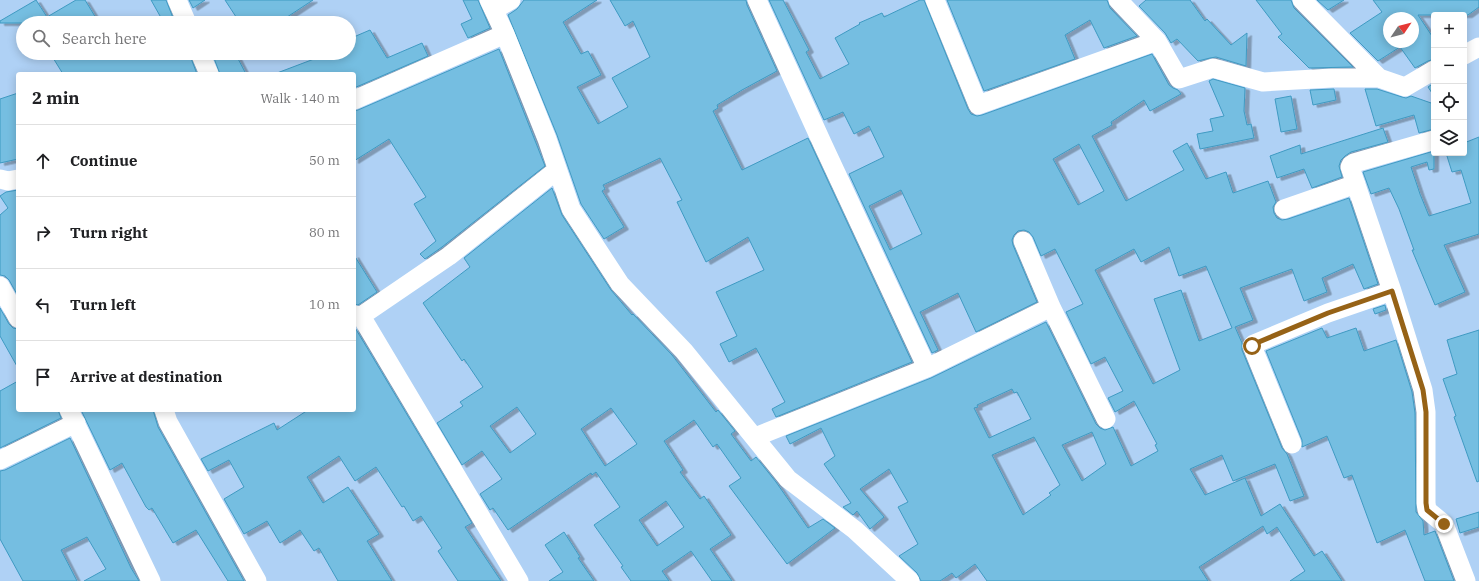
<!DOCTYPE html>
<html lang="en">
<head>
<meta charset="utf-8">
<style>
	body { margin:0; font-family:"IBM Plex Serif",serif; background:#f2f2f2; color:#202124 }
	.controls { position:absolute; right:12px; top:12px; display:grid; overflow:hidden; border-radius:4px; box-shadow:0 2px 10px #0003 }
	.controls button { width:36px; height:36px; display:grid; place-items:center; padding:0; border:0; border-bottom:1px solid #e0e0e0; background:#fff; color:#202124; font:20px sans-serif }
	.compass { position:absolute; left:1383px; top:12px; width:36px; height:36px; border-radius:50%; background:#fff; box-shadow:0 2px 10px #0003; rotate:55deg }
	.stop { position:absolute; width:12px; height:12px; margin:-9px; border:3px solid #966216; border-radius:50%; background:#fff }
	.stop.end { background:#966216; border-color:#fff; box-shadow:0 1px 4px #0008 }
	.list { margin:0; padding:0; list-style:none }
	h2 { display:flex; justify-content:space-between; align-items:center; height:52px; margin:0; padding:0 16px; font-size:17px }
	h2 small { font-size:13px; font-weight:400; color:#757577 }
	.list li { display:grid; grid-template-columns:26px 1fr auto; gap:12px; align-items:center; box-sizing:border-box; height:72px; padding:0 16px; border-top:1px solid #e0e0e0 }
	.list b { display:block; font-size:15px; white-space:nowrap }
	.list em { font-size:13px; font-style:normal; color:#757577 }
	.icon { flex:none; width:22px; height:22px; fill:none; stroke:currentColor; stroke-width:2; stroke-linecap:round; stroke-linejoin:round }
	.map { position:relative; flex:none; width:1479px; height:581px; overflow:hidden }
	.search { position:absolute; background:#fff; box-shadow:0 2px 10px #0003; left:16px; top:16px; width:340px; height:44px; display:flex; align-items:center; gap:10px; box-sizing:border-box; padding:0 14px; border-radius:22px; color:#757577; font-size:15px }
	.panel { position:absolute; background:#fff; box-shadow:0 2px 10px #0003; left:16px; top:72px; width:340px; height:340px; border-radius:4px }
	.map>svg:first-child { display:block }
	.building { fill:#74bee1; stroke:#3f9ac2; fill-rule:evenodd; filter:url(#shadow) }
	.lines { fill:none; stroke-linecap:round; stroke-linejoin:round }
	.minor { stroke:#fff; stroke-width:19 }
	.route { stroke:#966216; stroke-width:5 }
</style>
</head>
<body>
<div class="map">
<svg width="1479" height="581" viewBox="0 0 1479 581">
	<defs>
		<filter id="shadow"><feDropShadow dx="4.5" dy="2.5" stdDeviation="0" flood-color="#0004"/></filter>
	</defs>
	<rect width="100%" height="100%" fill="#afd1f5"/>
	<path class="building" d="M 36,0 L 47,17 L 76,0 L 85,0 L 99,23 L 0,23 L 0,21 Z
		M 151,0 L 166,0 L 175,23 L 164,23 Z
		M 189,0 L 205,0 L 193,8 Z
		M 225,0 L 313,0 L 278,23 L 240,23 Z
		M 463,0 L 478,0 L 490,28 L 468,38 L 461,24 L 472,19 Z
		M 524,0 L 597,0 L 563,22 L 581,54 L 588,51 L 601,75 L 577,87 L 598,124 L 628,107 L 612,78 L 650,57 L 633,21 L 625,26 L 610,0 L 746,0 L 747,5 L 777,71 L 742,90 L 717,105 L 718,108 L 713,111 L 742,170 L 808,138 L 912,362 L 776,417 L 772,409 L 785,402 L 756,348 L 729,362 L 720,344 L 737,336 L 716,292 L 764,270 L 748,237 L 706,262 L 677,202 L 682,200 L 660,158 L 603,185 L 605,189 L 602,191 L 624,227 L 604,239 L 581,204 L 557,135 L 508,15 L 517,9 Z
		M 769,0 L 783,0 L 809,50 L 806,52 L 820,79 L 849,64 L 835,38 L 860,24 L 859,23 L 882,13 L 884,17 L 920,0 L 924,0 L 968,109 L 971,114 L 977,116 L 982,115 L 1152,54 L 1169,85 L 1173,88 L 1178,90 L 1181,94 L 1150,111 L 1144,100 L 1111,122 L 1112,125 L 1092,136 L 1126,201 L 1184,170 L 1173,151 L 1187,143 L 1206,179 L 1226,172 L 1233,193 L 1268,181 L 1276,202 L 1273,207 L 1274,213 L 1277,218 L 1282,220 L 1288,219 L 1349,198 L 1378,284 L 1364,289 L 1353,264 L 1322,278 L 1327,292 L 1304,301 L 1292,269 L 1240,288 L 1253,320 L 1235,327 L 1242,343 L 1242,350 L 1282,448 L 1287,454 L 1304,496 L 1290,501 L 1275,464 L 1233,481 L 1222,455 L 1190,469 L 1205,495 L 1245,478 L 1261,516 L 1280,504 L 1314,556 L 1322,551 L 1342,581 L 1290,581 L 1305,571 L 1277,527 L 1267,534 L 1263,526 L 1199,567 L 1208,581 L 987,581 L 975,564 L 956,578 L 952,573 L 940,581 L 921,581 L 917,573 L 899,556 L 918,544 L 898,507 L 908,502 L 889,469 L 860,489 L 884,517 L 870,529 L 857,511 L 853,515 L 843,507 L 851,503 L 824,464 L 835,456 L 821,428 L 790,444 L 786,436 L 931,378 L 1046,322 L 1096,424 L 1100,428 L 1105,430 L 1113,427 L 1131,466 L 1158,451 L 1155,445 L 1157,444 L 1134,401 L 1115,412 L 1108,398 L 1123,391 L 1105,357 L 1091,364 L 1066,312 L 1083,304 L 1055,249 L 1041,256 L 1033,237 L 1029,232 L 1024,230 L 1018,231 L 1014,235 L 1012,240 L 1013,245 L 1037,302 L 976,332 L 958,293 L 920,312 L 938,350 L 932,353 L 849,174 L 884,157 L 869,126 L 854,134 L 843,112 L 824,120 ZM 1079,144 L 1104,191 L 1078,205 L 1053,159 ZM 901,190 L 922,234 L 890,250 L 869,206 ZM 1169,247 L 1179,276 L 1206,266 L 1232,328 L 1199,341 L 1181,290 L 1154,299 L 1180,370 L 1153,384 L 1095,270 L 1134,249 L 1141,262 ZM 1012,389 L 1014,393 L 1017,392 L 1031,419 L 989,438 L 974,408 L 978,407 L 977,405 ZM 1092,432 L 1106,464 L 1082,481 L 1062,445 ZM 1034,437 L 1060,485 L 1049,493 L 1051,495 L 1023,515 L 992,455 Z
		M 947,0 L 1107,0 L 1110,8 L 1137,36 L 1104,48 L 1090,20 L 1065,35 L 1075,59 L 984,91 Z
		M 1146,0 L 1190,0 L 1205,21 L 1207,19 L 1231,45 L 1247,33 L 1246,66 L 1216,57 L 1210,58 L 1198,61 L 1177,39 L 1171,43 L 1165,33 L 1139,6 Z
		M 1256,0 L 1291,0 L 1294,8 L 1353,67 L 1309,68 L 1278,37 L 1282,34 Z
		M 1317,0 L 1344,0 L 1328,10 Z
		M 1373,0 L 1479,0 L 1479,7 L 1468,15 L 1418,15 L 1434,39 L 1434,59 L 1428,61 L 1415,68 L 1400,47 L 1378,61 L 1350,33 L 1382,12 ZM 1389,18 L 1413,18 L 1413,42 L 1389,42 Z
		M 370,30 L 387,58 L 422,43 L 428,56 L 354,88 L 354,74 L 277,74 L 277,73 L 314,59 L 311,53 L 349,53 L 349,39 Z
		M 499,49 L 545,166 L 442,247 L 425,259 L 420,254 L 436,241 L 414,204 L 426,197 L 389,139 L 354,161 L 354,111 L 358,110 Z
		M 50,53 L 189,53 L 197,74 L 63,74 Z
		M 212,53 L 235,53 L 246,74 L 220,74 Z
		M 1213,79 L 1245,88 L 1244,111 L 1247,125 L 1251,124 L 1254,138 L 1200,149 L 1197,134 L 1213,131 L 1210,119 L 1224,116 L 1209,81 Z
		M 1434,83 L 1434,96 L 1428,87 Z
		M 1334,89 L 1336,100 L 1313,105 L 1310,90 Z
		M 1365,89 L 1377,89 L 1402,97 L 1406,98 L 1411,96 L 1434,104 L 1434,129 L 1419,133 L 1414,115 L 1376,126 Z
		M 18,93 L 18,159 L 0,163 L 0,99 Z
		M 1291,96 L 1297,129 L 1281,132 L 1275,99 Z
		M 1383,128 L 1388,142 L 1351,152 L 1345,156 L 1341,160 L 1339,166 L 1342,177 L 1312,188 L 1304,169 L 1277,178 L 1270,156 L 1300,145 L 1301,154 Z
		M 1479,137 L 1479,234 L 1444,245 L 1465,292 L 1435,305 L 1412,250 L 1414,250 L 1399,209 L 1389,188 L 1371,194 L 1363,172 L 1434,151 L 1434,169 L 1429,170 L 1427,162 L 1411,167 L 1420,194 L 1429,216 L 1471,203 L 1461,170 L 1452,172 L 1446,153 L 1464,153 L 1464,143 Z
		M 552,188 L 562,215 L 611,290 L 632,315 L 633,314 L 672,355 L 716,412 L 718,410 L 735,431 L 731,434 L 751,461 L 756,457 L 776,482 L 808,528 L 823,519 L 835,528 L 787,564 L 729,486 L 741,478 L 717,444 L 713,447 L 694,420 L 664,441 L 683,470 L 680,472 L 700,499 L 704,496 L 731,535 L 710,549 L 732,581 L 712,581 L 691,551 L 662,571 L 669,581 L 631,581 L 621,567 L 623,566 L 594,525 L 620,507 L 596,472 L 592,475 L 591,473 L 508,530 L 493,508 L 490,510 L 480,494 L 502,479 L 482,451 L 462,465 L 437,423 L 463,406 L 460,402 L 483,387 L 464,359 L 462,361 L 423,303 L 470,267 L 464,258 ZM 517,407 L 536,434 L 510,453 L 490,426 ZM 611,408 L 637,444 L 605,466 L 581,429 ZM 666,501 L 684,527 L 657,546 L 639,520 Z
		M 18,190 L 18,296 L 9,280 L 5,276 L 0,275 L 0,215 L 8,208 L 0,196 L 6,192 Z
		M 354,255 L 377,292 L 358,305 L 354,304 Z
		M 1385,305 L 1386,310 L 1375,314 L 1373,309 Z
		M 0,308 L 9,324 L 13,328 L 18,329 L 18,368 L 0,336 Z
		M 354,326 L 472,523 L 465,527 L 501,581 L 458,581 L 438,551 L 442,548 L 421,516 L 413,521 L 404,506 L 402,507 L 376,467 L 355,481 L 339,456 L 307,477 L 323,503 L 348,487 L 379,534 L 367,541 L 392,581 L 338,581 L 319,548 L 314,551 L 300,530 L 280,543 L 267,521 L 244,534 L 224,499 L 244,487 L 229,460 L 208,471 L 201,459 L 274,423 L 277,430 L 308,410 L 354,410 Z
		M 1322,328 L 1327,338 L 1356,328 L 1364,351 L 1396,340 L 1412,392 L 1415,413 L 1416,512 L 1423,521 L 1424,535 L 1435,531 L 1454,581 L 1425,581 L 1405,530 L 1377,543 L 1352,475 L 1344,478 L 1327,436 L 1302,447 L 1302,440 L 1266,351 Z
		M 1479,330 L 1479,481 L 1477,482 L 1454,417 L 1456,416 L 1443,379 L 1457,374 L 1447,340 Z
		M 18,381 L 18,410 L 58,410 L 61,418 L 0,448 L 0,391 Z
		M 81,410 L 153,410 L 158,427 L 244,581 L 228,581 L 196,530 L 173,543 L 152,508 L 149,510 L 146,507 L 122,463 L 110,470 Z
		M 70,438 L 131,568 L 139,581 L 84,581 L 106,569 L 87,537 L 61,550 L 77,581 L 23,581 L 0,539 L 0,471 L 5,470 Z
		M 1479,512 L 1479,527 L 1460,533 L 1456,519 Z
		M 564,532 L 580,557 L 578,558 L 594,581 L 549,581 L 563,572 L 545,545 Z"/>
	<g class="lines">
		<path class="minor" d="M 177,0 L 187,23
			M 489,0 L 505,34 L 547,139 L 571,209 L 620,284 L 684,351 L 788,479 L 855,530 L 910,581
			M 757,0 L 823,145 L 927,368
			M 935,0 L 978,105 L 1157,41
			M 1118,0 L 1157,41 L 1179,79 L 1213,68 L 1263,82 L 1332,78 L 1379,78 L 1405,87 L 1434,70
			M 1302,0 L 1379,78
			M 494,10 L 511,0
			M 200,53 L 209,74
			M 1464,55 L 1479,47
			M 354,100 L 505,34
			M 1434,140 L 1354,163 L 1351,165 L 1350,167 L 1392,291 L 1423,390 L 1426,412 L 1426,503 L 1427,510 L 1444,524 L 1466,581
			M 0,179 L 8,181 L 18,179
			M 1284,209 L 1356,184
			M 1023,241 L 1051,307 L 1106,419
			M 0,286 L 18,318
			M 354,315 L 361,316 L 449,256 L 557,170
			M 361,316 L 519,581
			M 69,410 L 151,581
			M 164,410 L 168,422 L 257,581
			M 755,437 L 927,368 L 1051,307
			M 1292,444 L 1252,346 L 1254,344 L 1328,313 L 1392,291
			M 0,460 L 76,423"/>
	</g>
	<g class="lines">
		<path class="route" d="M 1252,346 L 1254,344 L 1328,313 L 1392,291 L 1423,390 L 1426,412 L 1426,503 L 1427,510 L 1444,524"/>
	</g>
</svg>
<div class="controls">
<button>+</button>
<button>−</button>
<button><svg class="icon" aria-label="locate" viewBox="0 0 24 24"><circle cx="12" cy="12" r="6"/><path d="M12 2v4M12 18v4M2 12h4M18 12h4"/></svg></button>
<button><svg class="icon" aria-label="layers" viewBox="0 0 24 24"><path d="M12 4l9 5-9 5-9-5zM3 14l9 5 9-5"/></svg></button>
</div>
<svg class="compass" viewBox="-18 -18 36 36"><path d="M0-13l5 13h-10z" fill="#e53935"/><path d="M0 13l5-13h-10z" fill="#757577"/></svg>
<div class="stop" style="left:1252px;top:346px"></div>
<div class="stop end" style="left:1444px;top:524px"></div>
<div class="search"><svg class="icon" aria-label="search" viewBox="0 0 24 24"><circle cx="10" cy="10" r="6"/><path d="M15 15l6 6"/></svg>Search here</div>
<section class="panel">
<h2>2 min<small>Walk · 140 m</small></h2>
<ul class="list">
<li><svg class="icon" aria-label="ahead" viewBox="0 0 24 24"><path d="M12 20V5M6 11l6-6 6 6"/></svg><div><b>Continue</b></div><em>50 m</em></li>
<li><svg class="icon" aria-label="right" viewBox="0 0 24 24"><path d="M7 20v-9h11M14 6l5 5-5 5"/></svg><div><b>Turn right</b></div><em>80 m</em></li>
<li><svg class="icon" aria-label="left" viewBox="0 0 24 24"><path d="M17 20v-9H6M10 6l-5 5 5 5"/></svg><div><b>Turn left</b></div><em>10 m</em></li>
<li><svg class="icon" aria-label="arrive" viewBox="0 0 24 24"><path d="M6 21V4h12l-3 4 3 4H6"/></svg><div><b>Arrive at destination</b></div></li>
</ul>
</section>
</div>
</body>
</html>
